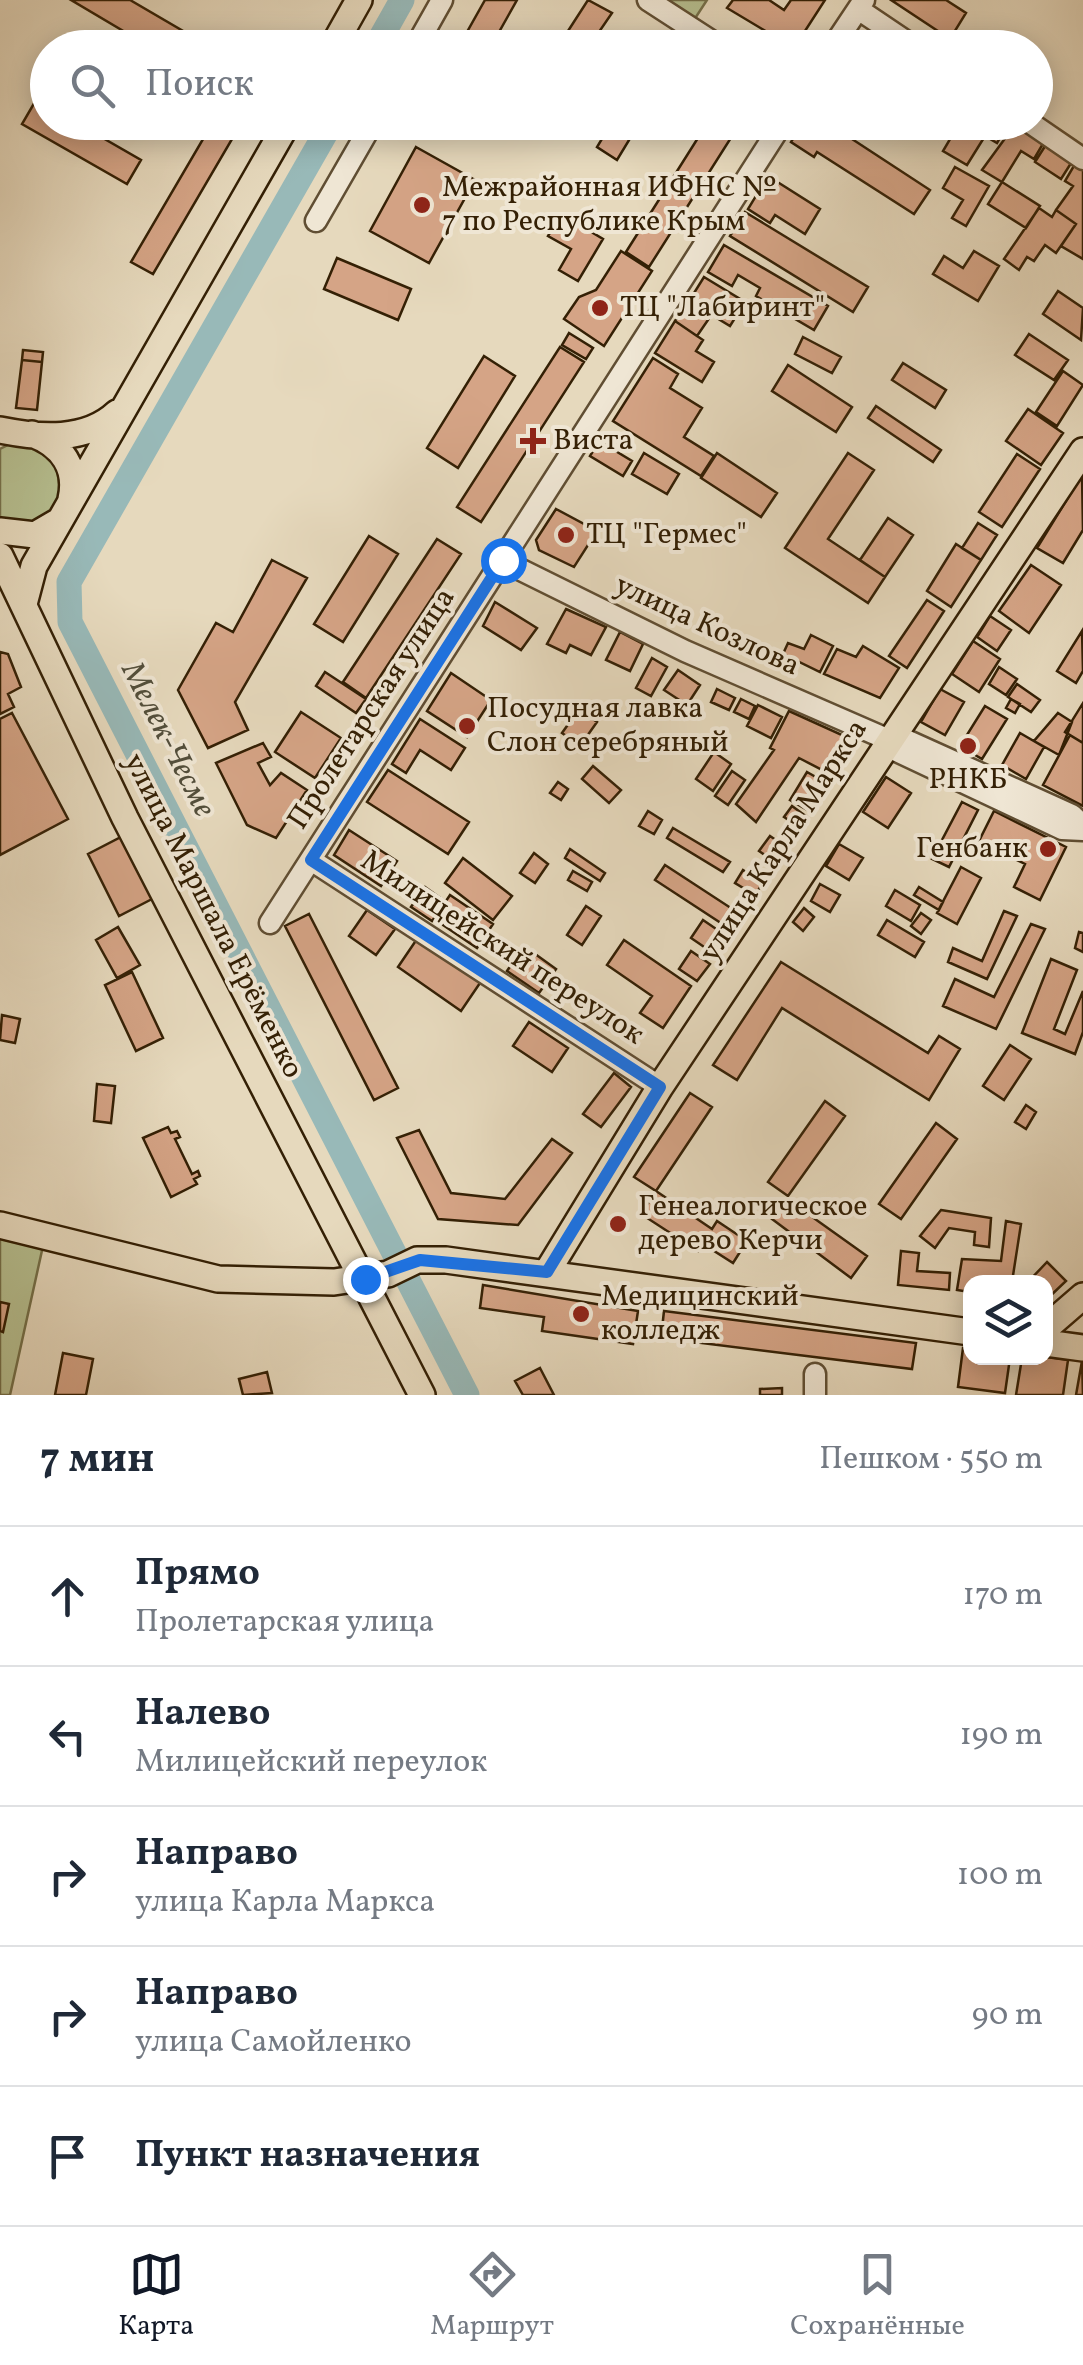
<!DOCTYPE html>
<html lang="ru">
<head>
<meta charset="utf-8">
<style>
	body { margin:0; font-family:Vollkorn,serif; background:#f6f6f7; color:#1f2937 }
	.controls { position:absolute; right:30px; bottom:30px; display:grid; overflow:hidden; border-radius:20px; box-shadow:0 5px 25px #0003 }
	.controls button { width:90px; height:90px; display:grid; place-items:center; padding:0; border:0; border-bottom:2px solid #e0e1e3; background:#fff; color:#1f2937; font:50px sans-serif }
	.stop { position:absolute; width:30px; height:30px; margin:-22px; border:8px solid #1a73e8; border-radius:50%; background:#fff }
	.stop.end { background:#1a73e8; border-color:#fff; box-shadow:0 2px 10px #0008 }
	.list { margin:0; padding:0; list-style:none }
	h2 { display:flex; justify-content:space-between; align-items:center; height:130px; margin:0; padding:0 40px; font-size:42px }
	h2 small { font-size:32px; font-weight:400; color:#747a83 }
	.list li { display:grid; grid-template-columns:65px 1fr auto; gap:30px; align-items:center; box-sizing:border-box; height:140px; padding:0 40px; border-top:2px solid #e0e1e3 }
	.list b { display:block; font-size:38px; white-space:nowrap }
	.list p { margin:0; font-size:32px; white-space:nowrap; color:#747a83 }
	.list em { font-size:32px; font-style:normal; color:#747a83 }
	.icon { flex:none; width:55px; height:55px; fill:none; stroke:currentColor; stroke-width:2; stroke-linecap:round; stroke-linejoin:round }
	.map { position:relative; flex:none; width:1083px; height:1395px; overflow:hidden }
	.search { position:absolute; background:#fff; box-shadow:0 5px 25px #0003; left:30px; right:30px; top:30px; height:110px; display:flex; align-items:center; gap:25px; box-sizing:border-box; padding:0 35px; border-radius:55px; color:#747a83; font-size:38px }
	.sheet { height:830px; background:#fff }
	nav { display:flex; justify-content:space-around; align-items:center; box-sizing:border-box; height:140px; border-top:2px solid #e0e1e3; background:#fff; font-size:28px; color:#747a83 }
	nav a { display:grid; justify-items:center; gap:5px }
	nav .on { color:#111827 }
	.map>svg:first-child { display:block }
	.green { fill:#b6bf90; stroke:#75704a; stroke-width:2.5 }
	.lines { fill:none; stroke-linecap:round; stroke-linejoin:round }
	.river { stroke:#98b9b8; stroke-width:25 }
	.building { fill:#d5a486; stroke:#342005; stroke-width:2.5 }
	.minor-casing { stroke:#604e33; stroke-width:25 }
	.major-casing { stroke:#342005; stroke-width:30 }
	.minor { stroke:#efe6d4; stroke-width:20 }
	.major { stroke:#e6d9bd; stroke-width:25 }
	.route { stroke:#1a73e8; stroke-width:12 }
	.poi-dot { fill:#8f2418; stroke:#efe6d4; stroke-width:4 }
	.labels { text-anchor:middle; dominant-baseline:central; stroke-width:8; stroke-linejoin:round; paint-order:stroke }
	.poi-label { font-size:30px; fill:#342005; stroke:#efe6d4; text-anchor:start }
	.street-label { font-size:30px; fill:#342005; stroke:#efe6d4 }
	.water-label { font-size:32px; font-style:italic; fill:#524e3b; stroke:#efe6d4 }
</style>
</head>
<body>
<div class="map">
<svg width="1083" height="1395" viewBox="0 0 1083 1395">
	<rect width="100%" height="100%" fill="#e6d9bd"/>
	<filter id="stains"><feTurbulence type="fractalNoise" baseFrequency=".002" numOctaves="4"/><feColorMatrix values="0 0 0 0 .2 0 0 0 0 .09 0 0 0 0 .02 0 0 0 .5 -.17"/></filter>
	<radialGradient id="worn" r=".72"><stop offset=".6" stop-color="#630" stop-opacity="0"/><stop offset="1" stop-color="#630" stop-opacity=".3"/></radialGradient>
	<path class="green" d="M 665,0 L 707,0 L 694,20 Z
		M 10,444 L 34,444 L 62,466 L 61,505 L 33,527 L 0,521 L 0,449 Z
		M 0,1237 L 43,1246 L 10,1395 L 0,1395 Z"/>
	<g class="lines">
		<path class="river" d="M 375,48 L 402,0
			M 332,122 L 69,582 L 70,622 L 467,1395"/>
	</g>
	<path class="building" d="M 71,0 L 130,0 L 207,45 L 152,48 Z
		M 485,0 L 517,0 L 490,48 L 458,48 Z
		M 588,0 L 612,13 L 588,48 L 557,48 Z
		M 733,0 L 769,0 L 784,10 L 791,0 L 825,0 L 794,48 L 727,8 Z
		M 891,0 L 946,0 L 966,13 L 950,39 Z
		M 871,31 L 883,36 L 895,44 L 893,48 L 852,48 Z
		M 36,100 L 48,107 L 48,122 L 75,122 L 141,160 L 127,184 L 22,124 Z
		M 213,122 L 242,122 L 153,274 L 131,262 Z
		M 426,122 L 447,122 L 441,132 Z
		M 612,122 L 640,122 L 617,160 L 597,147 Z
		M 708,122 L 741,122 L 649,267 L 626,252 Z
		M 803,122 L 826,122 L 930,190 L 914,214 L 817,152 L 814,157 L 791,142 Z
		M 960,122 L 1009,122 L 997,143 L 985,136 L 967,165 L 943,151 Z
		M 1017,122 L 1047,137 L 1034,159 L 1021,151 L 1002,182 L 982,170 Z
		M 1047,143 L 1073,160 L 1061,179 L 1035,162 Z
		M 416,147 L 475,180 L 429,263 L 370,231 Z
		M 1075,164 L 1083,169 L 1083,259 L 1061,246 L 1076,224 L 1056,210 L 1073,186 L 1065,181 Z
		M 955,167 L 989,186 L 966,226 L 952,218 L 963,200 L 943,188 Z
		M 768,176 L 820,209 L 805,234 L 775,215 L 770,223 L 748,209 Z
		M 1002,182 L 1040,206 L 1026,228 L 988,204 Z
		M 1039,208 L 1052,217 L 1056,210 L 1076,224 L 1056,253 L 1045,245 L 1034,261 L 1027,257 L 1019,270 L 1004,259 Z
		M 745,212 L 868,287 L 853,312 L 730,236 Z
		M 561,214 L 603,239 L 578,281 L 559,270 L 571,249 L 548,236 Z
		M 724,245 L 828,306 L 814,330 L 756,296 L 760,288 L 738,275 L 732,286 L 708,272 Z
		M 621,251 L 652,271 L 604,346 L 564,319 L 579,297 L 596,290 Z
		M 974,251 L 999,266 L 978,301 L 933,274 L 944,256 L 963,268 Z
		M 337,258 L 411,289 L 398,320 L 324,289 Z
		M 704,277 L 745,302 L 730,326 L 689,301 Z
		M 1058,291 L 1083,308 L 1081,340 L 1043,314 Z
		M 689,301 L 710,317 L 697,336 L 675,321 Z
		M 675,321 L 703,340 L 696,351 L 714,362 L 702,382 L 655,353 Z
		M 569,333 L 593,348 L 586,359 L 562,345 Z
		M 1029,334 L 1068,360 L 1054,380 L 1015,355 Z
		M 803,337 L 841,357 L 832,373 L 795,354 Z
		M 560,347 L 584,362 L 481,522 L 457,507 Z
		M 23,350 L 43,352 L 42,362 L 22,360 Z
		M 484,356 L 515,376 L 458,468 L 427,448 Z
		M 653,358 L 678,374 L 670,388 L 702,408 L 684,437 L 714,456 L 701,476 L 613,421 Z
		M 22,360 L 42,362 L 37,410 L 16,408 Z
		M 903,363 L 946,390 L 935,408 L 892,380 Z
		M 788,365 L 852,407 L 836,432 L 772,391 Z
		M 1063,371 L 1083,385 L 1057,426 L 1036,412 Z
		M 876,406 L 941,450 L 933,462 L 868,418 Z
		M 1028,409 L 1063,433 L 1041,465 L 1006,441 Z
		M 599,441 L 632,461 L 623,476 L 590,456 Z
		M 644,453 L 679,474 L 667,494 L 632,474 Z
		M 717,453 L 777,493 L 761,517 L 701,478 Z
		M 848,453 L 874,470 L 828,539 L 885,577 L 868,603 L 785,548 Z
		M 1017,454 L 1040,469 L 1002,527 L 979,512 Z
		M 1082,475 L 1083,530 L 1063,563 L 1037,548 Z
		M 556,509 L 597,531 L 574,567 L 539,550 L 536,540 Z
		M 888,518 L 913,535 L 885,577 L 860,560 Z
		M 978,523 L 997,535 L 981,560 L 962,548 Z
		M 369,536 L 398,554 L 343,642 L 314,624 Z
		M 437,539 L 461,554 L 366,698 L 343,682 Z
		M 956,544 L 981,560 L 951,607 L 927,591 Z
		M 272,560 L 307,578 L 235,702 L 248,730 L 208,748 L 178,690 L 216,623 L 233,632 Z
		M 1031,565 L 1061,585 L 1029,633 L 999,611 Z
		M 927,600 L 944,611 L 907,668 L 889,656 Z
		M 495,602 L 537,628 L 521,650 L 483,626 Z
		M 566,609 L 606,627 L 591,655 L 570,645 L 566,653 L 547,644 Z
		M 990,616 L 1011,630 L 997,651 L 977,637 Z
		M 1082,631 L 1083,671 L 1076,683 L 1057,671 Z
		M 620,632 L 643,644 L 630,671 L 606,660 Z
		M 811,635 L 833,646 L 820,672 L 783,654 L 788,643 L 804,649 Z
		M 973,641 L 1000,659 L 979,692 L 952,674 Z
		M 863,646 L 899,668 L 880,698 L 824,674 L 837,649 L 856,657 Z
		M 0,652 L 8,654 L 21,687 L 8,694 L 14,707 L 0,714 Z
		M 652,658 L 667,667 L 651,696 L 636,688 Z
		M 999,667 L 1017,679 L 1006,695 L 989,684 Z
		M 678,670 L 700,685 L 687,705 L 664,690 Z
		M 325,672 L 366,699 L 356,713 L 316,686 Z
		M 451,673 L 491,700 L 467,737 L 427,711 Z
		M 1017,684 L 1040,700 L 1031,712 L 1008,697 Z
		M 717,689 L 735,698 L 729,710 L 711,702 Z
		M 940,689 L 964,702 L 945,735 L 921,722 Z
		M 741,699 L 755,706 L 749,719 L 734,712 Z
		M 1011,699 L 1020,704 L 1015,713 L 1006,708 Z
		M 1083,703 L 1083,743 L 1065,732 Z
		M 758,705 L 782,717 L 771,738 L 747,726 Z
		M 985,706 L 1007,719 L 982,759 L 960,746 Z
		M 579,709 L 597,722 L 580,746 L 562,733 Z
		M 789,711 L 853,740 L 832,775 L 799,758 L 756,822 L 736,804 L 774,750 L 770,748 Z
		M 301,712 L 341,738 L 315,778 L 275,752 Z
		M 12,713 L 68,819 L 0,855 L 0,719 Z
		M 1058,713 L 1072,722 L 1059,755 L 1034,741 Z
		M 420,719 L 465,748 L 451,770 L 420,750 L 406,773 L 392,764 Z
		M 1020,733 L 1044,747 L 1026,779 L 1002,765 Z
		M 1070,735 L 1083,743 L 1083,806 L 1043,785 Z
		M 263,743 L 271,757 L 258,763 L 270,785 L 281,773 L 307,790 L 276,838 L 247,825 L 216,763 Z
		M 714,752 L 731,764 L 713,791 L 696,779 Z
		M 593,766 L 621,790 L 609,803 L 582,779 Z
		M 388,770 L 469,822 L 448,854 L 367,802 Z
		M 732,771 L 745,780 L 728,805 L 715,796 Z
		M 807,772 L 828,784 L 811,812 L 790,800 Z
		M 886,777 L 911,793 L 888,828 L 863,812 Z
		M 558,782 L 568,789 L 561,800 L 550,793 Z
		M 962,802 L 978,810 L 949,867 L 932,859 Z
		M 792,806 L 807,817 L 799,827 L 784,817 Z
		M 648,811 L 662,820 L 654,834 L 639,826 Z
		M 994,811 L 1066,847 L 1040,900 L 1014,887 L 1025,864 L 979,841 Z
		M 673,828 L 730,862 L 723,872 L 667,838 Z
		M 349,830 L 397,861 L 381,886 L 334,855 Z
		M 770,836 L 786,847 L 776,863 L 759,851 Z
		M 121,837 L 152,899 L 119,916 L 88,854 Z
		M 839,844 L 863,858 L 849,880 L 826,866 Z
		M 570,849 L 605,873 L 600,881 L 565,858 Z
		M 534,853 L 548,864 L 535,883 L 520,873 Z
		M 463,858 L 512,896 L 493,920 L 445,883 Z
		M 665,865 L 737,912 L 727,927 L 655,880 Z
		M 961,867 L 981,878 L 957,924 L 937,913 Z
		M 743,870 L 763,883 L 755,895 L 735,883 Z
		M 573,871 L 592,882 L 587,891 L 568,880 Z
		M 820,884 L 840,895 L 830,912 L 811,901 Z
		M 425,887 L 446,902 L 432,921 L 411,907 Z
		M 919,887 L 943,902 L 939,910 L 914,895 Z
		M 895,890 L 920,905 L 911,921 L 886,906 Z
		M 450,895 L 493,924 L 477,948 L 434,919 Z
		M 586,906 L 601,916 L 582,945 L 567,935 Z
		M 804,908 L 814,917 L 803,931 L 793,922 Z
		M 367,910 L 395,929 L 376,955 L 349,936 Z
		M 1004,911 L 1017,916 L 987,979 L 948,962 L 953,948 L 982,961 Z
		M 921,913 L 931,920 L 921,934 L 911,926 Z
		M 309,914 L 398,1088 L 374,1100 L 285,926 Z
		M 703,920 L 725,935 L 713,953 L 691,938 Z
		M 887,920 L 924,942 L 915,957 L 878,935 Z
		M 1031,924 L 1045,929 L 996,1029 L 943,1006 L 955,979 L 994,997 Z
		M 118,927 L 140,965 L 117,978 L 96,940 Z
		M 1079,932 L 1083,933 L 1083,952 L 1075,948 Z
		M 419,936 L 482,980 L 461,1011 L 398,967 Z
		M 624,940 L 691,986 L 663,1028 L 640,1013 L 652,996 L 607,965 Z
		M 524,946 L 556,969 L 539,993 L 507,971 Z
		M 691,951 L 710,964 L 697,981 L 679,969 Z
		M 1051,959 L 1077,970 L 1054,1029 L 1065,1034 L 1083,991 L 1083,1032 L 1075,1054 L 1022,1033 Z
		M 781,962 L 928,1053 L 939,1036 L 960,1049 L 929,1100 L 782,1008 L 737,1080 L 713,1065 Z
		M 132,972 L 163,1038 L 136,1051 L 105,985 Z
		M 2,1015 L 20,1019 L 15,1043 L 0,1040 Z
		M 529,1022 L 568,1048 L 552,1072 L 513,1046 Z
		M 1010,1045 L 1031,1059 L 1004,1100 L 983,1086 Z
		M 614,1073 L 631,1087 L 601,1127 L 583,1114 Z
		M 97,1084 L 115,1086 L 111,1123 L 94,1121 Z
		M 690,1093 L 712,1107 L 656,1191 L 634,1177 Z
		M 825,1101 L 845,1116 L 788,1196 L 768,1182 Z
		M 1026,1105 L 1036,1112 L 1026,1129 L 1015,1122 Z
		M 936,1123 L 957,1139 L 901,1219 L 879,1204 Z
		M 168,1127 L 171,1133 L 177,1131 L 180,1137 L 175,1139 L 192,1174 L 198,1171 L 200,1176 L 194,1179 L 197,1184 L 171,1197 L 143,1138 Z
		M 419,1130 L 451,1193 L 505,1199 L 552,1139 L 572,1153 L 518,1225 L 438,1219 L 397,1138 Z
		M 656,1191 L 712,1229 L 717,1221 L 747,1241 L 733,1263 L 703,1244 L 698,1251 L 641,1214 Z
		M 787,1199 L 867,1256 L 851,1278 L 772,1219 Z
		M 941,1210 L 991,1218 L 989,1247 L 974,1245 L 975,1232 L 949,1228 L 935,1248 L 920,1236 Z
		M 1006,1221 L 1021,1224 L 1012,1282 L 970,1282 L 970,1292 L 957,1290 L 962,1259 L 1001,1261 Z
		M 901,1251 L 919,1253 L 917,1271 L 950,1273 L 949,1290 L 898,1285 Z
		M 1047,1262 L 1066,1281 L 1046,1300 L 1046,1282 L 1028,1282 Z
		M 483,1285 L 638,1311 L 633,1344 L 542,1331 L 544,1317 L 480,1308 Z
		M 0,1302 L 9,1304 L 3,1332 L 0,1331 Z
		M 664,1311 L 916,1343 L 912,1369 L 661,1338 Z
		M 963,1348 L 970,1349 L 970,1358 L 1010,1358 L 1005,1393 L 958,1387 Z
		M 63,1353 L 93,1359 L 86,1395 L 55,1395 Z
		M 1046,1357 L 1068,1360 L 1063,1395 L 1016,1395 L 1022,1358 Z
		M 1082,1361 L 1083,1395 L 1076,1395 Z
		M 540,1368 L 554,1395 L 523,1395 L 515,1381 Z
		M 267,1372 L 272,1393 L 243,1395 L 239,1379 Z
		M 782,1388 L 782,1395 L 760,1395 L 760,1389 Z"/>
	<g class="lines">
		<g class="minor-casing">
			<path id="minor" d="M 648,0 L 722,48
				M 858,9 L 916,48
				M 415,48 L 442,0
				M 832,48 L 864,0
				M 1029,122 L 1083,159
				M 316,221 L 373,122
				M 503,561 L 685,651 L 889,740
				M 906,740 L 1072,815 L 1083,826
				M 886,746 L 1062,829 L 1083,830
				M 311,860 L 660,1087
				M 270,923 L 783,122
				M 815,1374 L 815,1395"/>
		</g>
		<g class="major-casing">
			<path id="major" d="M 332,48 L 359,0
				M 0,430 C 40,438 86,442 117,413
				M 32,434 C 62,445 78,468 71,499
				M 0,531 L 35,535 L 59,521
				M 0,556 L 125,818 L 422,1395
				M 24,604 L 34,566 L 288,122
				M 0,1225 L 218,1279 L 334,1282 L 388,1274 L 417,1260 L 446,1260 L 970,1332
				M 547,1272 L 660,1087 L 1083,451
				M 1046,1328 L 1083,1296
				M 1046,1343 L 1083,1348"/>
		</g>
		<use href="#minor" class="minor"/>
		<use href="#major" class="major"/>
	</g>
	<g class="lines">
		<path class="route" d="M 365,1279 L 420,1260 L 547,1272 L 660,1087 L 311,860 L 503,560"/>
	</g>
	<g class="poi-dot">
		<circle cx="422" cy="205" r="10"/>
		<circle cx="600" cy="308" r="10"/>
		<path d="M528 426h10v10h10v10h-10v10h-10v-10h-10v-10h10z"/>
		<circle cx="566" cy="535" r="10"/>
		<circle cx="467" cy="726" r="10"/>
		<circle cx="968" cy="746" r="10"/>
		<circle cx="1048" cy="849" r="10"/>
		<circle cx="618" cy="1224" r="10"/>
		<circle cx="581" cy="1314" r="10"/>
	</g>
	<g class="labels">
		<g class="poi-label">
			<text x="442" y="188">Межрайонная ИФНС №<tspan x="442" dy="34">7 по Республике Крым</tspan></text>
			<text x="620" y="308">ТЦ "Лабиринт"</text>
			<text x="553" y="441">Виста</text>
			<text x="586" y="535">ТЦ "Гермес"</text>
			<text x="487" y="709">Посудная лавка<tspan x="487" dy="34">Слон серебряный</tspan></text>
			<text x="968" y="780" text-anchor="middle">РНКБ</text>
			<text x="1028" y="849" text-anchor="end">Генбанк</text>
			<text x="638" y="1207">Генеалогическое<tspan x="638" dy="34">дерево Керчи</tspan></text>
			<text x="601" y="1297">Медицинский<tspan x="601" dy="34">колледж</tspan></text>
		</g>
		<g class="street-label">
			<text transform="translate(707 626) rotate(25)">улица Козлова</text>
			<text transform="translate(372 709) rotate(-57)">Пролетарская улица</text>
			<text transform="translate(784 841) rotate(-57)">улица Карла Маркса</text>
			<text transform="translate(213 916) rotate(63)">улица Маршала Ерёменко</text>
			<text transform="translate(502 948) rotate(33)">Милицейский переулок</text>
		</g>
		<g class="water-label">
			<text transform="translate(167 740) rotate(63)">Мелек-Чесме</text>
		</g>
	</g>
	<rect width="100%" height="100%" filter="url(#stains)"/>
	<rect width="100%" height="100%" fill="url(#worn)"/>
</svg>
<div class="controls">
<button><svg class="icon" aria-label="layers" viewBox="0 0 24 24"><path d="M12 4l9 5-9 5-9-5zM3 14l9 5 9-5"/></svg></button>
</div>
<div class="stop" style="left:503px;top:560px"></div>
<div class="stop end" style="left:365px;top:1279px"></div>
<div class="search"><svg class="icon" aria-label="search" viewBox="0 0 24 24"><circle cx="10" cy="10" r="6"/><path d="M15 15l6 6"/></svg>Поиск</div>
</div>
<section class="sheet">
<h2>7 мин<small>Пешком · 550 m</small></h2>
<ul class="list">
<li><svg class="icon" aria-label="ahead" viewBox="0 0 24 24"><path d="M12 20V5M6 11l6-6 6 6"/></svg><div><b>Прямо</b><p>Пролетарская улица</p></div><em>170 m</em></li>
<li><svg class="icon" aria-label="left" viewBox="0 0 24 24"><path d="M17 20v-9H6M10 6l-5 5 5 5"/></svg><div><b>Налево</b><p>Милицейский переулок</p></div><em>190 m</em></li>
<li><svg class="icon" aria-label="right" viewBox="0 0 24 24"><path d="M7 20v-9h11M14 6l5 5-5 5"/></svg><div><b>Направо</b><p>улица Карла Маркса</p></div><em>100 m</em></li>
<li><svg class="icon" aria-label="right" viewBox="0 0 24 24"><path d="M7 20v-9h11M14 6l5 5-5 5"/></svg><div><b>Направо</b><p>улица Самойленко</p></div><em>90 m</em></li>
<li><svg class="icon" aria-label="arrive" viewBox="0 0 24 24"><path d="M6 21V4h12l-3 4 3 4H6"/></svg><div><b>Пункт назначения</b></div></li>
</ul>
</section>
<nav>
<a class="on"><svg class="icon" aria-label="map" viewBox="0 0 24 24"><path d="M3 6l6-2 6 2 6-2v14l-6 2-6-2-6 2zM9 4v14M15 6v14"/></svg>Карта</a>
<a><svg class="icon" aria-label="directions" viewBox="0 0 24 24"><path d="M12 3l9 9-9 9-9-9zM9 14v-3h6M13 9l2 2-2 2"/></svg>Маршрут</a>
<a><svg class="icon" aria-label="saved" viewBox="0 0 24 24"><path d="M7 4h10v16l-5-4-5 4z"/></svg>Сохранённые</a>
</nav>
</body>
</html>
